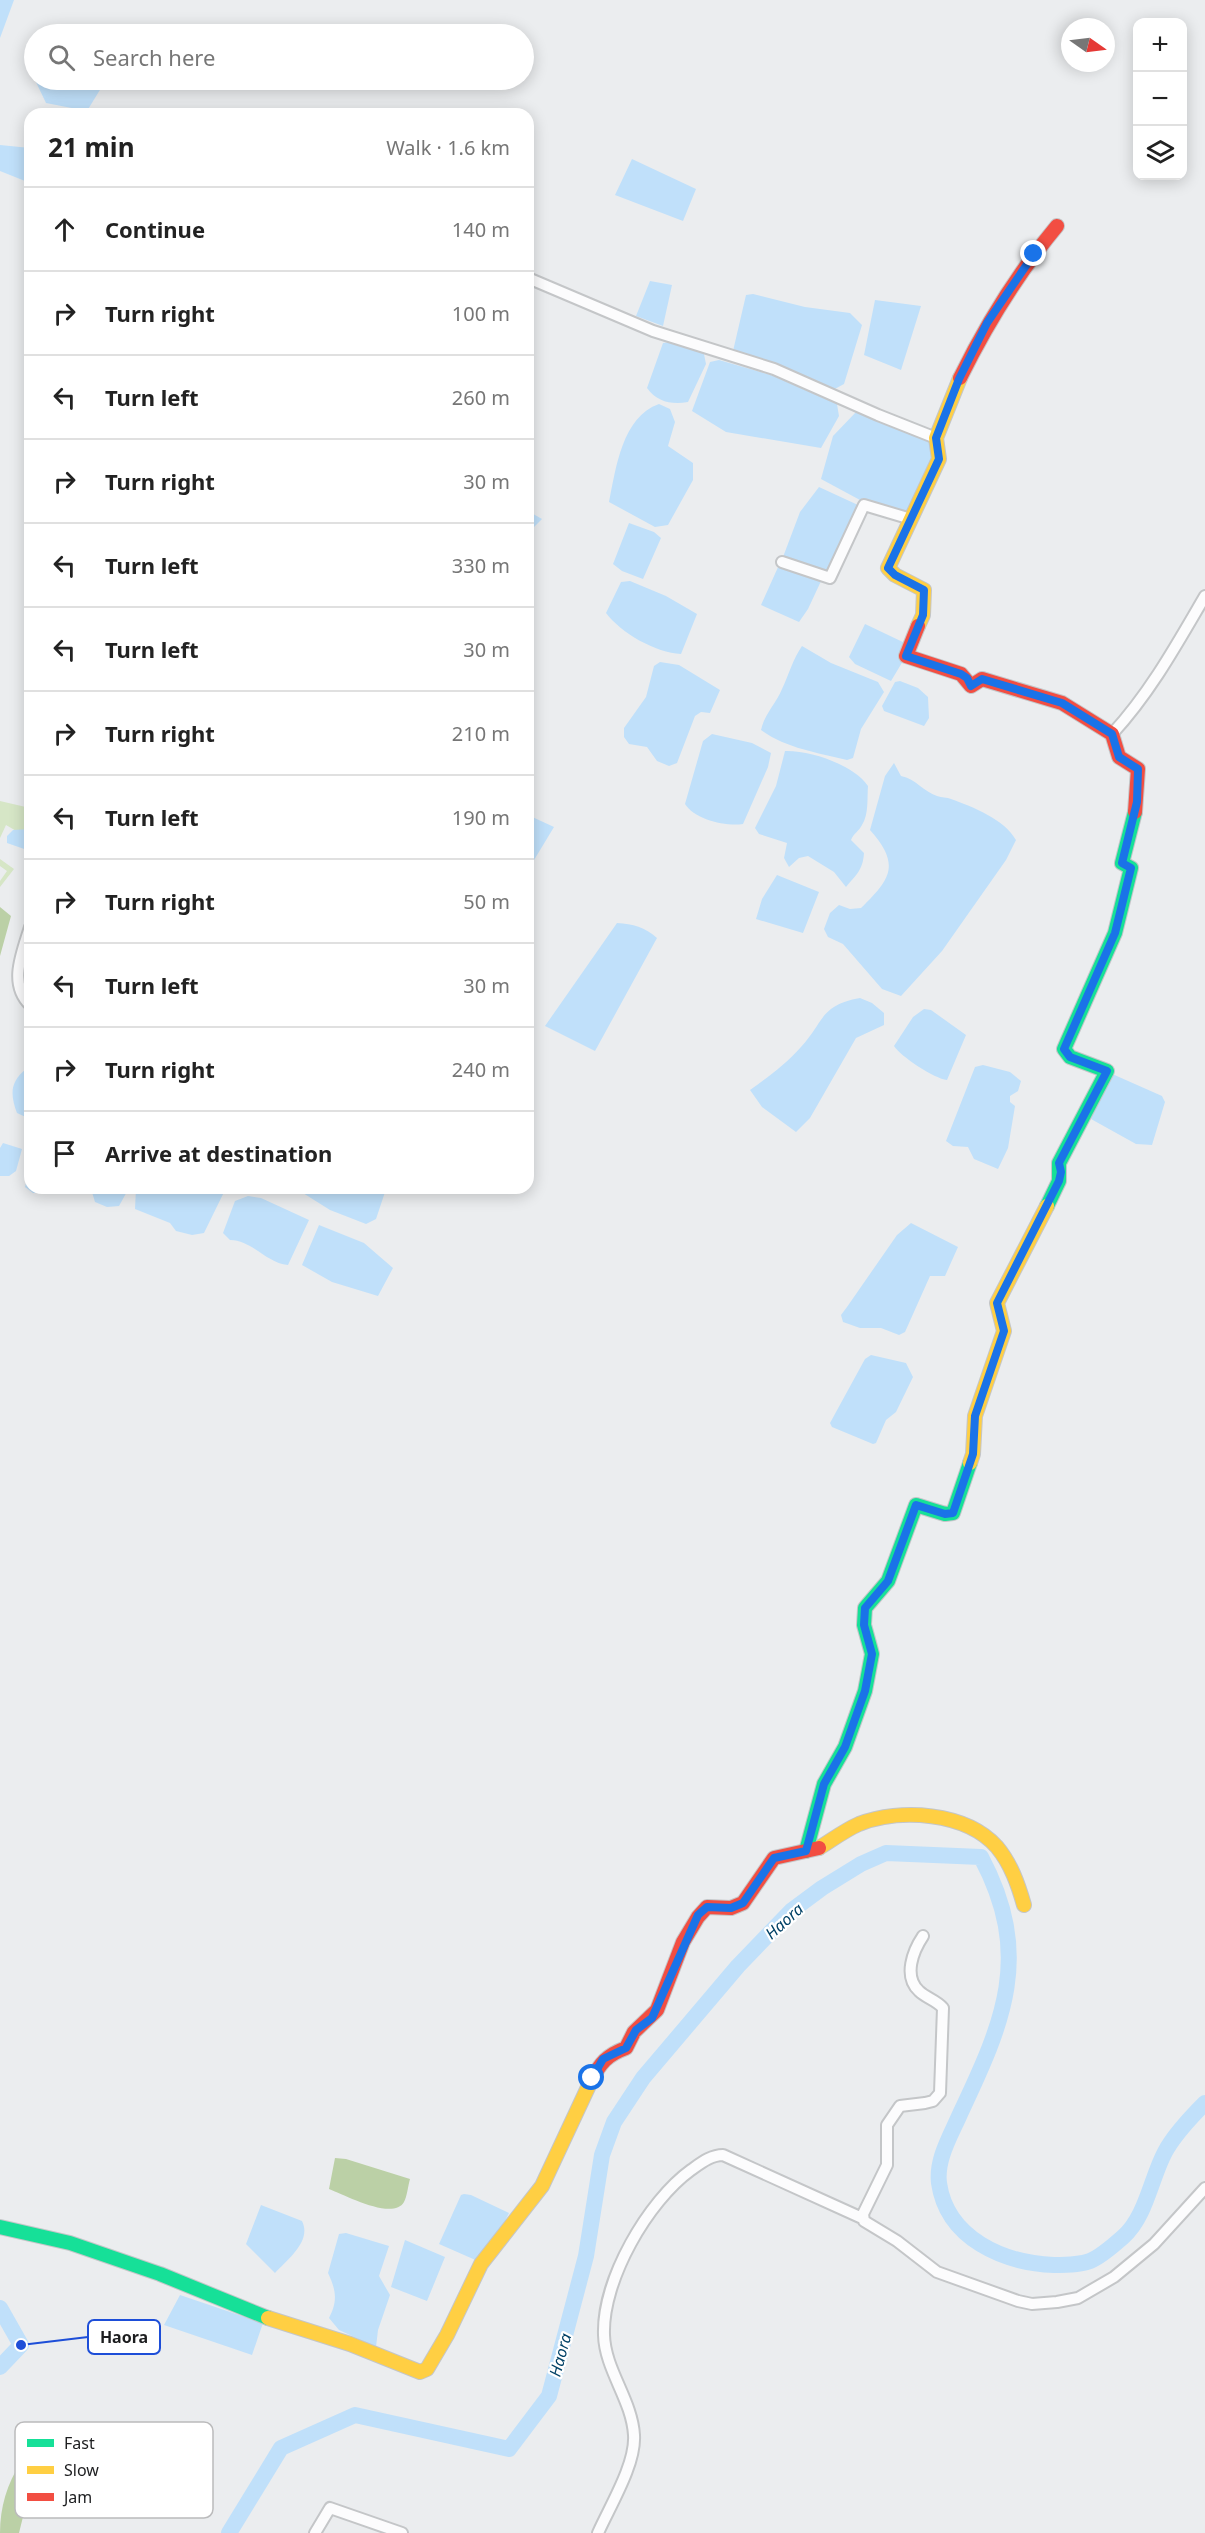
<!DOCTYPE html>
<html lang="en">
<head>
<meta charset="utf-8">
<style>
	body { margin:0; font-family:"Noto Sans",sans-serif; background:#f2f2f2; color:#222 }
	.controls { position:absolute; right:18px; top:18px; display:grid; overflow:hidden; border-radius:12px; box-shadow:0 3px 15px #0003 }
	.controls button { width:54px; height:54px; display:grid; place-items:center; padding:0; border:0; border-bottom:2px solid #e0e0e0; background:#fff; color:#222; font:30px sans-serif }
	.compass { position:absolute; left:1061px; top:18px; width:54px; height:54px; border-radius:50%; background:#fff; box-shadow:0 3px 15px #0003; rotate:104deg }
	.stop { position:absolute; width:18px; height:18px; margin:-14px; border:4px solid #1a73e8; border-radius:50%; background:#fff }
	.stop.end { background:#1a73e8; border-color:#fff; box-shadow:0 2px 6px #0008 }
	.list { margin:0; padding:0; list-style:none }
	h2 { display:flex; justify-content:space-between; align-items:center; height:78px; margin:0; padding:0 24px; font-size:26px }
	h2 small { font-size:20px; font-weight:400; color:#767676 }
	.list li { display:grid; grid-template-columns:39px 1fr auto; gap:18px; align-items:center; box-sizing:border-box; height:84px; padding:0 24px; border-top:2px solid #e0e0e0 }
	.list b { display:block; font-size:22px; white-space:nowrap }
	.list em { font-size:20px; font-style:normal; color:#767676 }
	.icon { flex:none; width:33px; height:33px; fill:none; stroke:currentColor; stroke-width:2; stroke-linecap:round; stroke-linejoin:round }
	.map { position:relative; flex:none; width:1205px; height:2533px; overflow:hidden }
	.search { position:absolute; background:#fff; box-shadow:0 3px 15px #0003; left:24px; top:24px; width:510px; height:66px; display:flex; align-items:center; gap:15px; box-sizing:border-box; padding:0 21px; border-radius:33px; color:#767676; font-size:22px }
	.panel { position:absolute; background:#fff; box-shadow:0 3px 15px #0003; left:24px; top:108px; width:510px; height:1086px; border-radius:18px }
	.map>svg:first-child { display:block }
	.green { fill:#d6e6c6 }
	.forest { fill:#bbd0a6 }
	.water { fill:#c0e0fa }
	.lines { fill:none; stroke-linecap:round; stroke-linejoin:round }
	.river { stroke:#c0e0fa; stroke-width:16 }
	.street-casing { stroke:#c4c6c8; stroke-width:14 }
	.fast-casing { stroke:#c4c6c8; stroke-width:16 }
	.slow-casing { stroke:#c4c6c8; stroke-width:16 }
	.jam-casing { stroke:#c4c6c8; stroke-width:16 }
	.street { stroke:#fcfcfd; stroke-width:10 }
	.fast { stroke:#16e098; stroke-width:14 }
	.slow { stroke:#ffcf43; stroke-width:14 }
	.jam { stroke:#f24e42; stroke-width:14 }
	.route { stroke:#1a73e8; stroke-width:8 }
	.labels { text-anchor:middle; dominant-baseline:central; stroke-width:4.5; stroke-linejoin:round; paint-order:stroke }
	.water-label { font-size:16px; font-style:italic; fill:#004166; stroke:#fff }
	.key { fill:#fff; stroke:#bbbbbc; stroke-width:1.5 }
	.key-label { font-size:16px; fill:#1c1d1f }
	.leader { fill:none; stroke:#1d4ed8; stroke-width:2 }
	.callout-dot { fill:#1d4ed8; stroke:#fff; stroke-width:2 }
	.callout { fill:#fff; stroke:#1d4ed8; stroke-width:2 }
	.callout-label { font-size:16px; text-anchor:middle; font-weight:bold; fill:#1c1d1f }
</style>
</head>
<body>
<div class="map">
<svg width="1205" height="2533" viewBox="0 0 1205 2533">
	<rect width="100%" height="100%" fill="#ebedef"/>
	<path class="green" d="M 0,801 L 30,808 L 30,839 L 6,825 L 0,838 Z
		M 0,859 L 14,869 L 0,887 L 0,881 L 7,871 L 0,866 Z"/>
	<path class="forest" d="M 0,907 L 11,916 L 0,956 Z
		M 335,2158 L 346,2159 L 410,2179 C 408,2186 407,2197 404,2202 C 393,2221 345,2195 329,2189 Z
		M 21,2462 L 36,2464 L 19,2533 L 0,2533 C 0,2507 7,2484 21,2462 Z"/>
	<path class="water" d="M 0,0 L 14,0 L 0,38 Z
		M 34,43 L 34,79 L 25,60 Z
		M 35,80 L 106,80 L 87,111 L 46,103 Z
		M 0,145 L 30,148 L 30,183 L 0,171 Z
		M 632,159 L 696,189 L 683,221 L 615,195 Z
		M 650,281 L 672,285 L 663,326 L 636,316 Z
		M 753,294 L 805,307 L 850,313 L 862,325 L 844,384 L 831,391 L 733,351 L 746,295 Z
		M 875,300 L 921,306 L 901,370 L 864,355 Z
		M 677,341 L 704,354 L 706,364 L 688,402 C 672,405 657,402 647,388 L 663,343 Z
		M 719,360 L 771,375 L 837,404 L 839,416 L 821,448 L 726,432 L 692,411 L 710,362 Z
		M 659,404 L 670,409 L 675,422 L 668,446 L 693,463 L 693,480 L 668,525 L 655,527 L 609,502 C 616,468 622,417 659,404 Z
		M 856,412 L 893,421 L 932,443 L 935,448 L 910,515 L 860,500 L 821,479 L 833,436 Z
		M 819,487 L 858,505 L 829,573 L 799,565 L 783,557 L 800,512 Z
		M 528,511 L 542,519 L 534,527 L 528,545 Z
		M 629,523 L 654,532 L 661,538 L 643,579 L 622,571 L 613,564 Z
		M 779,565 L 822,579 L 808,609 L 799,622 L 761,605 Z
		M 630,581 L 666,596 L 697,614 L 681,654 C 656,653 621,633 606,613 L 621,582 Z
		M 865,624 L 907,644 L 909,651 L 891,681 L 855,664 L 849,657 Z
		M 802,646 L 831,663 L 878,682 L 884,692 L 861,729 L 853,758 L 847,760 C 819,753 785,748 761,730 C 765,713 776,704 782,689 C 789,674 793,659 802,646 Z
		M 660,662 L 679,665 L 720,690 L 710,713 L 701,712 L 695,716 L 677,763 L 669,766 L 657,761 L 647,747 L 629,744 L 624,737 L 624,728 L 646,697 L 654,666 Z
		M 900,681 L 918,688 L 928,697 L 929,718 L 924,726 L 884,711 L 882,706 L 895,682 Z
		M 712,734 L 752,743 L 771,753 L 768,767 L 743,824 C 726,827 694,819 685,804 L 703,741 Z
		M 785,751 C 810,750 854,765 868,786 C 867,798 869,814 862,825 C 859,831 854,833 851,840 L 864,853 C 863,870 856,875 846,887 L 834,872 L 808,856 L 799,858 L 789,867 L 784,858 L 787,843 L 759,834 L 755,828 L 776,786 Z
		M 894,763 L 901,776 C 916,779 924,792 937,796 C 942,798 947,797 951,799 C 973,807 1004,819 1016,840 L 1006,860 L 942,951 L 901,996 L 882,989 L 843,944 L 828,937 L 824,929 L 830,913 L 839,905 L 850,909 L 861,908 C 892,878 900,864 870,830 L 885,776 Z
		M 528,815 L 554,827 L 528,870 Z
		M 30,829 L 30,851 L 7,843 L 7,836 L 13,830 Z
		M 777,875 L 819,892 L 803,933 L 756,919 L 762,899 Z
		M 617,923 C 633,924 645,927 657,938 L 595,1051 L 545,1026 Z
		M 860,998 L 872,1003 L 884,1013 L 884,1025 L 856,1038 L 810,1118 L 796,1132 L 762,1107 L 750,1090 C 768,1077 786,1064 801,1047 C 824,1022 820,1005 860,998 Z
		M 924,1009 L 931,1010 L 966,1035 L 947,1080 C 935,1079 900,1056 894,1046 L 913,1017 Z
		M 983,1065 L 1010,1072 L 1021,1081 L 1018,1091 L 1010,1096 L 1010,1102 L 1015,1106 L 1008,1148 L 998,1169 L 974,1159 L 968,1147 L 953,1146 L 946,1141 L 975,1067 Z
		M 26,1069 L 30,1070 L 30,1119 L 17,1113 C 10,1094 10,1082 26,1069 Z
		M 1110,1073 L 1162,1096 L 1165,1102 L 1152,1145 L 1136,1144 L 1091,1119 Z
		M 3,1143 L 22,1149 L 16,1171 L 9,1176 L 0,1176 L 0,1148 Z
		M 30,1168 L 30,1188 L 46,1188 L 42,1193 L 33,1193 L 25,1187 Z
		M 129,1188 L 119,1206 L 107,1207 L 95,1202 L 91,1189 Z
		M 136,1188 L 226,1188 L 204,1233 L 192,1235 L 176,1231 L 170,1223 L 135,1209 Z
		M 295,1188 L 376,1188 L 385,1192 L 376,1219 L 366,1224 L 330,1210 Z
		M 248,1196 L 261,1198 L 309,1220 L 288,1265 C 266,1263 252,1240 230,1240 L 223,1233 L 235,1201 Z
		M 911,1223 L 958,1247 L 945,1276 L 930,1276 L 905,1332 L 899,1335 L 881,1328 L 860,1328 L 843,1322 L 841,1315 L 847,1307 L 897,1235 Z
		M 319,1225 L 364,1243 L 393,1268 L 378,1296 L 332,1282 L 302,1265 Z
		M 871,1355 L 906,1363 L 913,1377 L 896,1412 L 886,1420 L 876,1443 L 873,1444 L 832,1427 L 830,1423 L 865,1359 Z
		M 464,2194 L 471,2195 L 509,2213 L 488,2255 L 480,2262 L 439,2244 L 461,2195 Z
		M 261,2205 L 302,2221 C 312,2241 288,2259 275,2273 L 246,2244 Z
		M 346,2233 L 389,2246 L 379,2276 L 390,2295 L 378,2330 L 376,2347 L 339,2330 L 329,2318 C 338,2301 336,2290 328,2273 L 339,2234 Z
		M 405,2240 L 445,2257 L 427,2301 L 391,2287 Z
		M 180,2295 L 263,2323 L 252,2355 L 164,2325 Z"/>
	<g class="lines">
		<path class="river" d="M 0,2308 L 21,2345 L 0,2367
			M 229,2533 L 281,2448 L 355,2415 L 509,2449 L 549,2396 L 586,2256 L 602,2155 L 614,2122 L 643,2078 L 738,1966 L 791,1911 L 822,1888 L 861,1864 L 886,1853 L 981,1857 C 1033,1955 1004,2021 960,2114 C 951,2135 936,2159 939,2183 C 947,2239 1004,2263 1054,2265 C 1064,2265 1080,2265 1090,2261 C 1100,2257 1114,2245 1123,2237 C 1146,2217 1151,2178 1165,2152 C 1174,2135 1191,2117 1205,2103"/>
		<g class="street-casing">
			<path id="street" d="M 528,278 L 653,331 L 774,369 L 878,415 L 936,438
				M 782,562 L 830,578 L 864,505 L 911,519
				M 1112,734 C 1150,693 1177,644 1205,596
				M 30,927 C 22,953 8,984 30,1005
				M 923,1936 C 913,1951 903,1976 919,1991 C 926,1998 936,2000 943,2008 L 940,2093 L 933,2101 L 925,2103 L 900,2106 L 887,2125 L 887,2165 L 863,2214 L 864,2221 L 897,2241 L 937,2272 L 1018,2301 L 1032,2304 L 1057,2302 L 1078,2298 L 1114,2277 L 1154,2244 L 1205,2188
				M 315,2533 L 330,2508 L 402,2533
				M 598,2533 C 610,2506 636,2464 634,2435 C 632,2400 605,2370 604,2335 C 602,2280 648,2201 691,2170 C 701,2163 711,2155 723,2155 L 862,2218"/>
		</g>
		<g class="fast-casing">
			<path id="fast" d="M 1047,1206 L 1059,1181 L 1059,1163 L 1107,1071 L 1070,1057 L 1064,1049 L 1115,933 L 1131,868 L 1122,863 L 1135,812
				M 806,1851 L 824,1784 L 845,1747 L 865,1691 L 872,1654 L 864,1625 L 865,1608 L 888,1581 L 916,1505 L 945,1514 L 953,1513 L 970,1463
				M 0,2227 L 70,2243 L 160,2274 L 268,2318"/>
		</g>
		<g class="slow-casing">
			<path id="slow" d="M 918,626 L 923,615 L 924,590 L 895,575 L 888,568 L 939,459 L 936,438 L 960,378
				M 970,1463 L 973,1454 L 975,1416 L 1004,1331 L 997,1303 L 1047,1206
				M 819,1848 C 832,1840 845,1830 859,1824 C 900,1808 966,1812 997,1847 C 1011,1864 1018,1884 1024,1905
				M 268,2318 L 350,2344 L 420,2372 L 427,2369 L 447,2335 L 481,2264 L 542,2186 L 591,2081"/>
		</g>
		<g class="jam-casing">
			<path id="jam" d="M 960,378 C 987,323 1018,273 1057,226
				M 918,626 L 906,656 L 961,674 L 971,686 L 982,679 L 1062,703 L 1112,734 L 1119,757 L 1138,769 L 1135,812
				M 591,2081 C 600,2063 607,2055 626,2048 L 634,2032 L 657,2010 L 683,1942 L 698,1917 L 707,1907 L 731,1908 L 743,1903 L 774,1858 L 819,1848"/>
		</g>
		<use href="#street" class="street"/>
		<use href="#fast" class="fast"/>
		<use href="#slow" class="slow"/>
		<use href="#jam" class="jam"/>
	</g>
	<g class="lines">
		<path class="route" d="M 592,2078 L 603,2059 L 626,2048 L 636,2030 L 652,2018 L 698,1915 L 707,1907 L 731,1908 L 743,1903 L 774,1858 L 806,1851 L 824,1784 L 845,1747 L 865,1691 L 872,1654 L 864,1625 L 865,1608 L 888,1581 L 916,1505 L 945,1514 L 953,1513 L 973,1454 L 975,1416 L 1004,1331 L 997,1303 L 1059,1181 L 1061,1172 L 1059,1163 L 1107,1071 L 1070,1057 L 1064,1049 L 1115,933 L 1131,868 L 1122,863 L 1137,802 L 1138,769 L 1119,757 L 1112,734 L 1062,703 L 982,679 L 971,686 L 967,678 L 961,674 L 906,656 L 923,615 L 924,590 L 895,575 L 888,568 L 939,459 L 936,438 L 959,379 L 987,323 L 1034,254"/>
	</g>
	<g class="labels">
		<g class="water-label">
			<text transform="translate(784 1921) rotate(-42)">Haora</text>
			<text transform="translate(560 2355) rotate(-75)">Haora</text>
		</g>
	</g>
	<rect x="15" y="2422" width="198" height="96" rx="9" class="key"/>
	<rect x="27" y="2439" width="27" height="8" fill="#16e098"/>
	<rect x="27" y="2466" width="27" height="8" fill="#ffcf43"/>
	<rect x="27" y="2493" width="27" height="8" fill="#f24e42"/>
	<g class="key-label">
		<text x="64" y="2449">Fast</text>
		<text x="64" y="2476">Slow</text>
		<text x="64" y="2503">Jam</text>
	</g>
	<path class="leader" d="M21 2345L88 2337"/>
	<circle class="callout-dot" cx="21" cy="2345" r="6"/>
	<rect class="callout" x="88" y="2320" width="72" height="34" rx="6"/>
	<g class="callout-label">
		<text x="124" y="2343">Haora</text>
	</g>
</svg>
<div class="controls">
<button>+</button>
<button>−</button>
<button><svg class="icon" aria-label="layers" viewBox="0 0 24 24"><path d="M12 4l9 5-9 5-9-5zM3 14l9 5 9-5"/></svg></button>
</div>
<svg class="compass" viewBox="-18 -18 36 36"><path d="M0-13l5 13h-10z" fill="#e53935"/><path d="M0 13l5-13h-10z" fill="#767676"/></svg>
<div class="stop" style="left:592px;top:2078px"></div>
<div class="stop end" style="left:1034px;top:254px"></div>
<div class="search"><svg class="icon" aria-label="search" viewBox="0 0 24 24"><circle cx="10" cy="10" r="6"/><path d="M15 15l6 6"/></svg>Search here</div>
<section class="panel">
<h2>21 min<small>Walk · 1.6 km</small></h2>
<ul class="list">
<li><svg class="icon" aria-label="ahead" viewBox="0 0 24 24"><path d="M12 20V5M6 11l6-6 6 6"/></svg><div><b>Continue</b></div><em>140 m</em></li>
<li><svg class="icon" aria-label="right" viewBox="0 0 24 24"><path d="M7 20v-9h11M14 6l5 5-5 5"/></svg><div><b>Turn right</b></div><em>100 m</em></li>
<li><svg class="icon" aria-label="left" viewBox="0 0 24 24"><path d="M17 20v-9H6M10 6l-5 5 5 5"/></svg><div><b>Turn left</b></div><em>260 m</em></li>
<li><svg class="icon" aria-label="right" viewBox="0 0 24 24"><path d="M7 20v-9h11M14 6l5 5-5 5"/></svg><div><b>Turn right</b></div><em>30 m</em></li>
<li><svg class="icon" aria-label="left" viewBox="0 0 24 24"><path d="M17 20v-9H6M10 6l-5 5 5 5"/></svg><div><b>Turn left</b></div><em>330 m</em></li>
<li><svg class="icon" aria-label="left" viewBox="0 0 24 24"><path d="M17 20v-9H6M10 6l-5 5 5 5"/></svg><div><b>Turn left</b></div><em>30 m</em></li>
<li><svg class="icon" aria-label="right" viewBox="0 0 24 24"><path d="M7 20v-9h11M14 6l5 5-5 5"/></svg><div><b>Turn right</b></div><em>210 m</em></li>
<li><svg class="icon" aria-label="left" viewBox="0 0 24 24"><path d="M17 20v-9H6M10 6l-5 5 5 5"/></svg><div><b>Turn left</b></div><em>190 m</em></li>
<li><svg class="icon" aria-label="right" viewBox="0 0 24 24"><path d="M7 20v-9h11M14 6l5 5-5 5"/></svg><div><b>Turn right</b></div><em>50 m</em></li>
<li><svg class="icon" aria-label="left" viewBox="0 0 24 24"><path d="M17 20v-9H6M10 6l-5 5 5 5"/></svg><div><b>Turn left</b></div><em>30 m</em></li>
<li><svg class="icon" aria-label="right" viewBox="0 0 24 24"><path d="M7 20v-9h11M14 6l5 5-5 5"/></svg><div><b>Turn right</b></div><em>240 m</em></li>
<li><svg class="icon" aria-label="arrive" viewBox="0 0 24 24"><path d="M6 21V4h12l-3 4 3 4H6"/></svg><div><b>Arrive at destination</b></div></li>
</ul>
</section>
</div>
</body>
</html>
